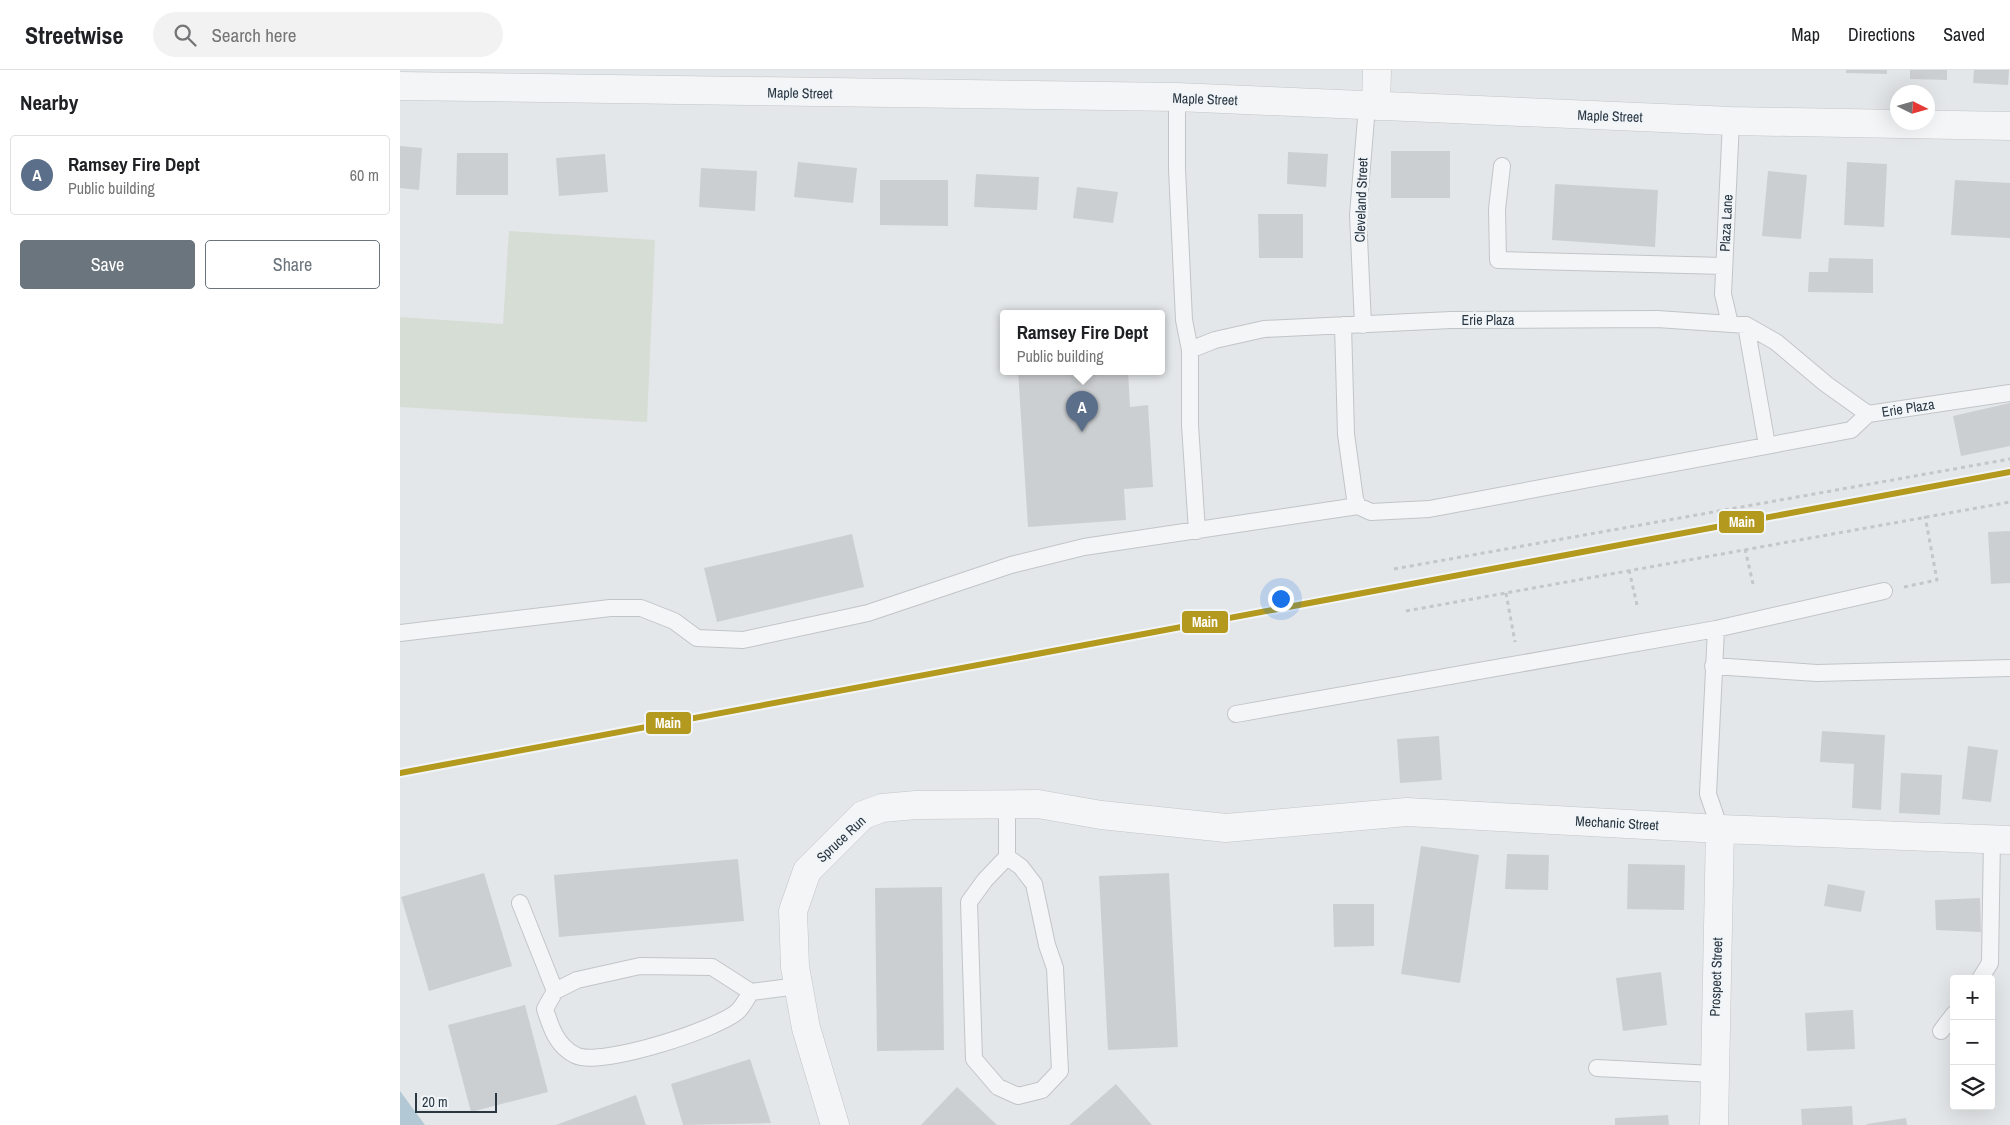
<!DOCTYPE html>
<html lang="en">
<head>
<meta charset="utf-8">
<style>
	body { margin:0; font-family:"Archivo Narrow",sans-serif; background:#f2f2f2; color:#202124 }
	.controls { position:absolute; right:15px; bottom:15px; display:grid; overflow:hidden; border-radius:5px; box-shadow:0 5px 20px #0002 }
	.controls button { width:45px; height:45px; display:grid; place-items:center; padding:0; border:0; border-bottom:1px solid #e0e0e0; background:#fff; color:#202124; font:25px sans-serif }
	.compass { position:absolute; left:1490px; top:15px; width:45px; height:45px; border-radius:50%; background:#fff; box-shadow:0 5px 20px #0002; rotate:95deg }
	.scale { position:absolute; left:15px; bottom:12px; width:82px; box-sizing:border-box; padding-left:5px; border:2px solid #293743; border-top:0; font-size:14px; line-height:18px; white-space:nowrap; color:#293743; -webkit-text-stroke:4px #f2f5f8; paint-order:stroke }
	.you { position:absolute; left:880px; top:528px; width:18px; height:18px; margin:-12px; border:4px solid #fff; border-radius:50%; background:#1a73e8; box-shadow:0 0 0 8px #1a73e833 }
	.badge { display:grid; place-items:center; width:32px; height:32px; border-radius:50%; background:#6a757d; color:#fff; font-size:16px; font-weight:700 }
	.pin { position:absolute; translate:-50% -41px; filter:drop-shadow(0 1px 2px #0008) }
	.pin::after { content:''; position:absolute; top:26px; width:18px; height:15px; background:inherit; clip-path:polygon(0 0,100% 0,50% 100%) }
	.popup { position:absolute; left:600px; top:240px; width:165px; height:65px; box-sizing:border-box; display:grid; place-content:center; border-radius:5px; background:#fff; filter:drop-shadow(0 1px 4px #0005); font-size:16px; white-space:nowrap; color:#757577 }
	.popup b { font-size:19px; color:#202124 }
	.popup::after { content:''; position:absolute; left:50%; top:100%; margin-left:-10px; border:10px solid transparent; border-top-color:#fff }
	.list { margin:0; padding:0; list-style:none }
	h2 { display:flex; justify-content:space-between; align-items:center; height:65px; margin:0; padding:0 20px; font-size:21px }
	h2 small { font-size:16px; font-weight:400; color:#757577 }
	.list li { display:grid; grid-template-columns:32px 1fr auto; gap:15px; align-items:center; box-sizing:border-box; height:80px; margin:0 10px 10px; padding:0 10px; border:1px solid #e0e0e0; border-radius:5px }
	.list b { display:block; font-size:19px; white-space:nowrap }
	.list p { margin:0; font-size:16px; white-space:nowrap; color:#757577 }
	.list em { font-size:16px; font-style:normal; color:#757577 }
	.actions { display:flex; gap:10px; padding:15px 20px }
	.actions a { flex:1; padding:11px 0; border:1px solid #6a757d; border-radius:5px; text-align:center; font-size:18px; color:#6a757d }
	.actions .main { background:#6a757d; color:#fff }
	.icon { flex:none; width:28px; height:28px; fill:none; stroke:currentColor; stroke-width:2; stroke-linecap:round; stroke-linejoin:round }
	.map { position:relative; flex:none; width:1610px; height:1055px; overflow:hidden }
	header { display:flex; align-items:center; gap:30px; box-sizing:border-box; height:70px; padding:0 25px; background:#fff; border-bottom:1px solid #e0e0e0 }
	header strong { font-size:24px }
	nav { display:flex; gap:28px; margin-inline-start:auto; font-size:18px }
	.search { width:350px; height:45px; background:#f2f2f2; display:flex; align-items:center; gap:12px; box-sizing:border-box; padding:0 18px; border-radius:28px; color:#757577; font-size:19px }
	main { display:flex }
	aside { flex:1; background:#fff }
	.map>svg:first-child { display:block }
	.green { fill:#d6ddd4 }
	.water { fill:#b2c8d4 }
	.building { fill:#cccfd1 }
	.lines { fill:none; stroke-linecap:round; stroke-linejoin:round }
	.service-casing { stroke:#c2c5c7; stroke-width:18 }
	.minor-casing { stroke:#c2c5c7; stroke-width:29 }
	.path { stroke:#c3c7c9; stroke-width:3; stroke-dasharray:4 4; stroke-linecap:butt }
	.service { stroke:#f3f5f6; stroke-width:16 }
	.minor { stroke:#f3f5f6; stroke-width:28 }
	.rail-1-casing { stroke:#f2f5f8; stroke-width:10 }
	.rail-1 { stroke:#b3991d; stroke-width:6 }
	.labels { text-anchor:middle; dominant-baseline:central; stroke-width:5; stroke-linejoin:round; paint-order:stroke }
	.street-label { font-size:14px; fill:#293743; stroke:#f2f5f8 }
	.line-badge { stroke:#f2f5f8; stroke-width:2 }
	.badge-label { font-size:14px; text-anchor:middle; font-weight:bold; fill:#fff }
</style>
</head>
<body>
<header>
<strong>Streetwise</strong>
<div class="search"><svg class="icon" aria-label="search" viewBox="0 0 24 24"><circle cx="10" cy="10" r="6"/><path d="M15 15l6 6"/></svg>Search here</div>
<nav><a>Map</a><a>Directions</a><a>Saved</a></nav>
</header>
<main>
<aside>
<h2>Nearby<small></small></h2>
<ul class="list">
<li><span class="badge" style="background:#5c6f8a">A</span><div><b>Ramsey Fire Dept</b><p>Public building</p></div><em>60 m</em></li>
</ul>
<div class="actions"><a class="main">Save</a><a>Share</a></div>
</aside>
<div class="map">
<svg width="1610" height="1055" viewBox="0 0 1610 1055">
	<rect width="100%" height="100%" fill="#e4e7e9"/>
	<path class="green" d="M 109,161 L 255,170 L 247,352 L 0,337 L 0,247 L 103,254 Z"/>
	<path class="water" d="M 0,1021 L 25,1055 L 0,1055 Z"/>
	<path class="building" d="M 1446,0 L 1487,0 L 1487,4 L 1446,3 Z
		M 1510,0 L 1547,0 L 1547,10 L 1510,9 Z
		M 1574,0 L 1609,0 L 1608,15 L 1573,13 Z
		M 0,76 L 22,78 L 19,120 L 0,118 Z
		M 991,81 L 1050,81 L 1050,128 L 991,128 Z
		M 888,82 L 928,84 L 926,117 L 887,114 Z
		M 57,83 L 108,83 L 108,125 L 56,125 Z
		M 205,84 L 208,122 L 159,126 L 156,88 Z
		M 398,92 L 457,98 L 453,133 L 394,127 Z
		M 1447,92 L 1487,94 L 1484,157 L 1444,155 Z
		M 301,98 L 357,101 L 355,141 L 299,137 Z
		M 1368,101 L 1407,105 L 1401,169 L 1362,166 Z
		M 576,104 L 639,107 L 637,140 L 574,137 Z
		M 480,110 L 548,110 L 548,156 L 480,155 Z
		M 1555,110 L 1610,113 L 1610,168 L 1551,165 Z
		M 1155,114 L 1258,120 L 1255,177 L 1152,170 Z
		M 677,117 L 718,122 L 713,153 L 673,148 Z
		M 858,144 L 903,144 L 903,188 L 859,188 Z
		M 1429,188 L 1473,189 L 1473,223 L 1408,222 L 1409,202 L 1428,202 Z
		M 618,301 L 728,301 L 730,337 L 748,335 L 753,417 L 724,419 L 726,450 L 628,457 Z
		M 1610,333 L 1610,376 L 1561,386 L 1553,346 Z
		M 1610,461 L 1610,513 L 1591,514 L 1588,462 Z
		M 452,464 L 464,517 L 317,552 L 304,498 Z
		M 1422,661 L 1485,665 L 1481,740 L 1452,738 L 1454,694 L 1420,692 Z
		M 1039,666 L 1042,710 L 1000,713 L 997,669 Z
		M 1568,676 L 1598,680 L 1591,732 L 1562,729 Z
		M 1501,703 L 1542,705 L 1540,745 L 1499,743 Z
		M 1021,776 L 1079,785 L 1060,913 L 1001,904 Z
		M 1107,784 L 1149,785 L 1148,820 L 1105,819 Z
		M 338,789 L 344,851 L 159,867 L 154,805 Z
		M 1228,794 L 1285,795 L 1284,840 L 1227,839 Z
		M 84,803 L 112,896 L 29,921 L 1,827 Z
		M 769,803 L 778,977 L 708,980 L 699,806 Z
		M 1428,814 L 1465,821 L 1461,842 L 1424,836 Z
		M 542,817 L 544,980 L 477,981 L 475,818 Z
		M 1580,828 L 1581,862 L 1536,860 L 1535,830 Z
		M 933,834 L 974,834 L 974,876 L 934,877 Z
		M 1261,902 L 1267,955 L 1223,961 L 1216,908 Z
		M 125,935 L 148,1022 L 71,1042 L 48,955 Z
		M 1453,940 L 1455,979 L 1407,981 L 1405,943 Z
		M 350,989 L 371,1053 L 283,1055 L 271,1014 Z
		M 716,1014 L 752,1055 L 669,1055 Z
		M 557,1017 L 597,1055 L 521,1055 Z
		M 236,1025 L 246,1055 L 156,1055 Z
		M 1452,1036 L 1453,1055 L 1402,1055 L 1401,1039 Z
		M 1268,1045 L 1269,1055 L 1215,1055 L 1215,1048 Z
		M 1506,1048 L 1507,1055 L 1467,1055 L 1467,1054 Z"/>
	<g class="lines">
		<g class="service-casing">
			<path id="service" d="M 777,27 L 777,99 L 784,250 L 790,280 L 815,270 L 864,259 L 1051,250 L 1257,249 L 1346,255 L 1376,272 L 1426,314 L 1468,344 L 1610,323
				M 1102,96 L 1097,139 L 1098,190 L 1324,196
				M 1330,254 L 1323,224 L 1331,51
				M 943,255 L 946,364 L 955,429 L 958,436 L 971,442 L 1029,439 L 1451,360 L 1468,344
				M 963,255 L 958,145 L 967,36
				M 1346,255 L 1367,375
				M 790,280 L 790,355 L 797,461
				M 1316,559 L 1308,724 L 1320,759
				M 0,563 L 210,538 L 241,538 L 274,551 L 297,568 L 343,570 L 468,543 L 611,495 L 684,477 L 958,436
				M 1313,596 L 1417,603 L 1610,598
				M 836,644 L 1316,559 L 1484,521
				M 607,787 L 621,797 L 634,814 L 647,875 L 655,898 L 660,1001 L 642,1020 L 618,1026 L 598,1017 L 574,989 L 569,832 L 585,810 L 607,787 L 607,735
				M 120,833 L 155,921
				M 1580,909 L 1590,893 L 1592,769
				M 351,922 C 347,928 343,936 338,941 C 319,959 199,998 175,985 C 157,976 151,958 145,939 L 155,921 L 177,910 L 240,896 L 312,897 L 351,922 L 398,916
				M 1541,961 L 1554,944
				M 1197,998 L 1313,1004"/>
		</g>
		<g class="minor-casing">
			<path id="minor" d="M 0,16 L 777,27 L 1331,51 L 1610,56
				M 976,36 L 977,0
				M 435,1055 L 406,958 L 395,897 L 393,841 L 407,801 L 463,745 L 482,738 L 516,735 L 638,734 L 701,745 L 826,758 L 1007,742 L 1320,759 L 1610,770
				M 1314,1055 L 1320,759"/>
		</g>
		<path class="path" d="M 1345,479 L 1353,514
			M 994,499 L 1610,389
			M 1229,500 L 1237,535
			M 1504,517 L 1537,510 L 1525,446
			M 1106,523 L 1115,572
			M 1006,541 L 1610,432"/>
		<use href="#service" class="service"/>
		<use href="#minor" class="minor"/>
		<g class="rail-1-casing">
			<path id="rail-1" d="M 0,703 L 1610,402"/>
		</g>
		<use href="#rail-1" class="rail-1"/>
	</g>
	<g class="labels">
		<g class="street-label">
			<text transform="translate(400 23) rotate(1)">Maple Street</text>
			<text transform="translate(805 29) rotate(2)">Maple Street</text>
			<text transform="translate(1210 46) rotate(2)">Maple Street</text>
			<text transform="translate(961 130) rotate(-88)">Cleveland Street</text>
			<text transform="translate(1326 153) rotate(-87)">Plaza Lane</text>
			<text x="1088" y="250">Erie Plaza</text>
			<text transform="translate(1508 338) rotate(-9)">Erie Plaza</text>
			<text transform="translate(1217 753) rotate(3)">Mechanic Street</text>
			<text transform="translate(441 769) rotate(-43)">Spruce Run</text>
			<text transform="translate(1316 907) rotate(-88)">Prospect Street</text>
		</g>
	</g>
	<g class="line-badge">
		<rect x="1318" y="440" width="47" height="24" rx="5" fill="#b3991d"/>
		<rect x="781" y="540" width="48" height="24" rx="5" fill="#b3991d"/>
		<rect x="245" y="641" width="47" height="24" rx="5" fill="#b3991d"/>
	</g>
	<g class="badge-label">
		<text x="1342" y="457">Main</text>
		<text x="805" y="557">Main</text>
		<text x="268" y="658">Main</text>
	</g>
</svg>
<div class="controls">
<button>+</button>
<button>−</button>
<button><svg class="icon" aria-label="layers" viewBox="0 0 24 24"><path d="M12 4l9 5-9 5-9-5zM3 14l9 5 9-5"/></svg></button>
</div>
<svg class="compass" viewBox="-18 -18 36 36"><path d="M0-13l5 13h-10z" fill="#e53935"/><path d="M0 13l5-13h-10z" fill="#757577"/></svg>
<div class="scale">20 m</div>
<div class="you"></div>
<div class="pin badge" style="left:682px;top:362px;background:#5c6f8a">A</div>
<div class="popup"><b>Ramsey Fire Dept</b>Public building</div>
</div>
</main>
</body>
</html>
